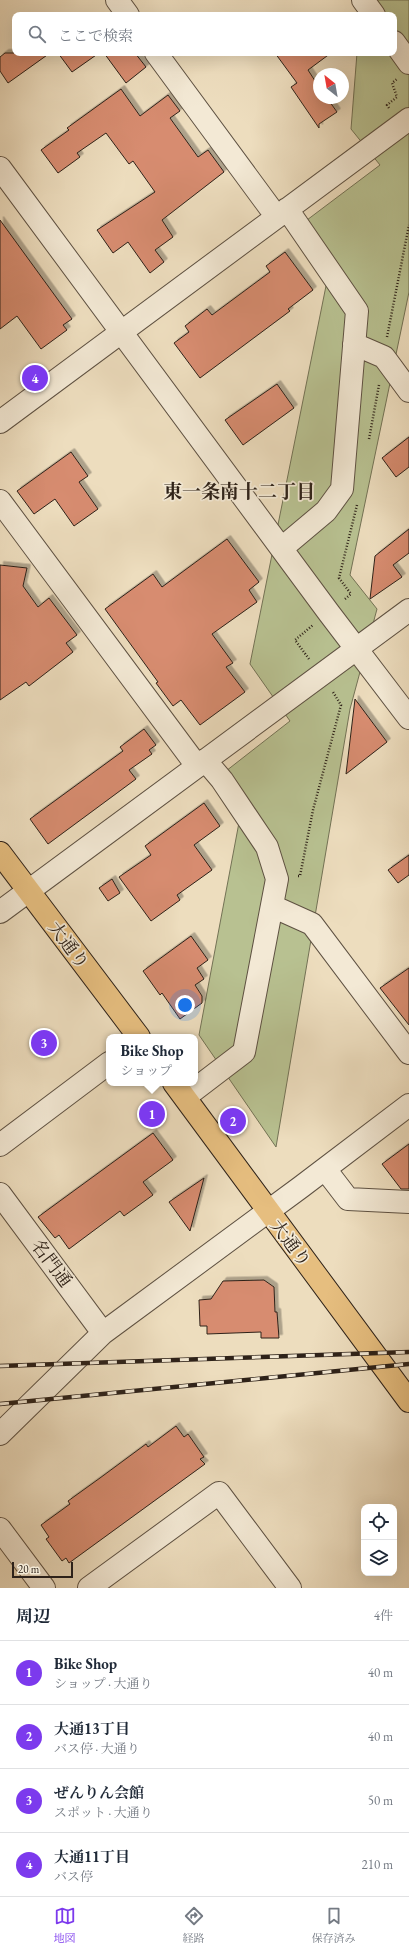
<!DOCTYPE html>
<html lang="ja">
<head>
<meta charset="utf-8">
<style>
	body { margin:0; font-family:"EB Garamond","Noto Serif JP",serif; background:#f6f6f7; color:#1f2937 }
	.controls { position:absolute; right:12px; bottom:12px; display:grid; overflow:hidden; border-radius:8px; box-shadow:0 4px 16px #0002 }
	.controls button { width:36px; height:36px; display:grid; place-items:center; padding:0; border:0; border-bottom:1px solid #e0e1e3; background:#fff; color:#1f2937; font:20px sans-serif }
	.compass { position:absolute; left:313px; top:68px; width:36px; height:36px; border-radius:50%; background:#fff; box-shadow:0 4px 16px #0002; rotate:329deg }
	.scale { position:absolute; left:12px; bottom:10px; width:61px; box-sizing:border-box; padding-left:4px; border:2px solid #2e2219; border-top:0; font-size:11px; line-height:14px; white-space:nowrap; color:#2e2219; -webkit-text-stroke:3px #f3e9d5; paint-order:stroke }
	.you { position:absolute; left:185px; top:1005px; width:14px; height:14px; margin:-10px; border:3px solid #fff; border-radius:50%; background:#1a73e8; box-shadow:0 0 0 6px #1a73e833 }
	.badge { display:grid; place-items:center; width:26px; height:26px; border-radius:50%; background:#7c3aed; color:#fff; font-size:13px; font-weight:700 }
	.pin { position:absolute; translate:-50% -50%; border:2px solid #fff; box-shadow:0 1px 4px #0006 }
	.popup { position:absolute; left:106px; top:1034px; width:92px; height:52px; box-sizing:border-box; display:grid; place-content:center; border-radius:8px; background:#fff; filter:drop-shadow(0 1px 3px #0005); font-size:13px; white-space:nowrap; color:#747a83 }
	.popup b { font-size:15px; color:#1f2937 }
	.popup::after { content:''; position:absolute; left:50%; top:100%; margin-left:-8px; border:8px solid transparent; border-top-color:#fff }
	.list { margin:0; padding:0; list-style:none }
	h2 { display:flex; justify-content:space-between; align-items:center; height:52px; margin:0; padding:0 16px; font-size:17px }
	h2 small { font-size:13px; font-weight:400; color:#747a83 }
	.list li { display:grid; grid-template-columns:26px 1fr auto; gap:12px; align-items:center; box-sizing:border-box; height:64px; padding:0 16px; border-top:1px solid #e0e1e3 }
	.list b { display:block; font-size:15px; white-space:nowrap }
	.list p { margin:0; font-size:13px; white-space:nowrap; color:#747a83 }
	.list em { font-size:13px; font-style:normal; color:#747a83 }
	.icon { flex:none; width:22px; height:22px; fill:none; stroke:currentColor; stroke-width:2; stroke-linecap:round; stroke-linejoin:round }
	.map { position:relative; flex:none; width:409px; height:1588px; overflow:hidden }
	.search { position:absolute; background:#fff; box-shadow:0 4px 16px #0002; left:12px; right:12px; top:12px; height:44px; display:flex; align-items:center; gap:10px; box-sizing:border-box; padding:0 14px; border-radius:8px; color:#747a83; font-size:15px }
	.sheet { height:308px; background:#fff }
	nav { display:flex; justify-content:space-around; align-items:center; box-sizing:border-box; height:56px; border-top:1px solid #e0e1e3; background:#fff; font-size:11px; color:#747a83 }
	nav a { display:grid; justify-items:center; gap:2px }
	nav .on { color:#7c3aed }
	.map>svg:first-child { display:block }
	.green { fill:#b8c191; stroke:#737255 }
	.building { fill:#d78c70; stroke:#2e2219; filter:url(#shadow) }
	.lines { fill:none; stroke-linecap:round; stroke-linejoin:round }
	.minor-casing { stroke:#5e5142; stroke-width:24 }
	.highway-casing { stroke:#2e2219; stroke-width:24 }
	.path { stroke:#2e2219; stroke-width:2.5; stroke-dasharray:1 2; stroke-linecap:butt }
	.minor { stroke:#f3e9d5; stroke-width:22 }
	.highway { stroke:#e6be7f; stroke-width:22 }
	.rail-casing { stroke:#2e2219; stroke-width:4.5 }
	.rail { stroke:#f3e9d5; stroke-width:3; stroke-dasharray:9; stroke-linecap:butt }
	.labels { text-anchor:middle; dominant-baseline:central; stroke-width:3.5; stroke-linejoin:round; paint-order:stroke }
	.street-label { font-size:18px; fill:#2e2219; stroke:#f3e9d5 }
	.neighbourhood-label { font-size:19px; font-weight:bold; fill:#2e2219; stroke:#f3e9d5 }
</style>
</head>
<body>
<div class="map">
<svg width="409" height="1588" viewBox="0 0 409 1588">
	<defs>
		<filter id="shadow"><feDropShadow dx="3.5" dy="-3.5" stdDeviation="0" flood-color="#0004"/></filter>
	</defs>
	<rect width="100%" height="100%" fill="#edddbe"/>
	<filter id="stains"><feTurbulence type="fractalNoise" baseFrequency=".005" numOctaves="4"/><feColorMatrix values="0 0 0 0 .2 0 0 0 0 .09 0 0 0 0 .02 0 0 0 .5 -.17"/></filter>
	<radialGradient id="worn" r=".72"><stop offset=".6" stop-color="#630" stop-opacity="0"/><stop offset="1" stop-color="#630" stop-opacity=".3"/></radialGradient>
	<path class="green" d="M 359,0 L 409,0 L 409,292 L 350,575 L 377,609 L 350,709 L 276,1147 L 199,1035 L 244,796 L 226,771 L 290,721 L 250,664 L 332,256 L 307,220 L 380,165 L 351,129 L 357,53 L 394,53 L 394,15 L 359,15 Z"/>
	<path class="building" d="M 5,53 L 50,53 L 8,83 L 0,71 L 0,57 Z
		M 58,53 L 99,53 L 72,72 Z
		M 104,53 L 135,53 L 146,67 L 126,83 Z
		M 275,53 L 331,53 L 308,70 L 319,87 L 319,98 L 327,98 L 337,112 L 319,124 L 319,128 L 291,87 L 297,83 Z
		M 121,89 L 140,116 L 168,95 L 180,111 L 170,118 L 198,157 L 208,150 L 224,172 L 162,220 L 173,237 L 155,250 L 164,262 L 150,273 L 128,242 L 113,253 L 97,230 L 155,192 L 133,161 L 129,164 L 106,133 L 77,153 L 80,157 L 58,173 L 41,150 L 69,130 L 67,128 Z
		M 0,220 L 72,319 L 63,325 L 67,330 L 41,349 L 17,316 L 0,329 Z
		M 285,252 L 313,290 L 288,309 L 290,311 L 200,378 L 174,343 L 189,332 L 185,326 L 207,309 L 212,315 L 270,272 L 266,266 Z
		M 277,384 L 294,408 L 243,445 L 225,420 Z
		M 409,437 L 409,467 L 396,477 L 382,458 Z
		M 71,452 L 88,476 L 79,482 L 98,509 L 74,526 L 55,499 L 34,514 L 17,491 Z
		M 409,529 L 409,553 L 393,565 L 402,577 L 370,599 L 375,556 Z
		M 227,539 L 259,582 L 249,590 L 257,602 L 212,634 L 233,663 L 226,667 L 245,692 L 200,725 L 181,700 L 173,706 L 156,683 L 158,682 L 105,609 L 153,574 L 162,587 Z
		M 0,565 L 27,568 L 23,586 L 38,607 L 49,598 L 77,635 L 66,643 L 73,652 L 29,686 L 26,682 L 0,700 Z
		M 355,699 L 387,742 L 346,774 Z
		M 144,729 L 156,745 L 149,750 L 152,754 L 129,770 L 136,779 L 48,844 L 30,819 L 123,751 L 120,747 Z
		M 204,803 L 220,826 L 194,845 L 212,870 L 177,895 L 180,900 L 151,921 L 119,877 L 151,855 L 145,846 Z
		M 409,855 L 409,875 L 398,883 L 388,870 Z
		M 112,879 L 120,893 L 108,901 L 99,888 Z
		M 191,936 L 208,960 L 197,968 L 204,979 L 195,985 L 202,996 L 202,1003 L 180,1019 L 162,993 L 160,995 L 143,971 Z
		M 409,968 L 409,1025 L 380,988 Z
		M 153,1133 L 173,1160 L 143,1182 L 153,1195 L 124,1216 L 120,1211 L 69,1249 L 59,1235 L 55,1238 L 38,1217 Z
		M 409,1144 L 409,1189 L 401,1189 L 382,1164 Z
		M 204,1178 L 190,1231 L 169,1202 Z
		M 264,1280 L 274,1287 L 275,1312 L 277,1312 L 279,1338 L 261,1338 L 261,1332 L 207,1334 L 207,1326 L 200,1326 L 199,1300 L 211,1299 L 223,1281 Z
		M 176,1426 L 184,1437 L 188,1434 L 204,1457 L 200,1459 L 205,1464 L 69,1563 L 66,1558 L 62,1561 L 46,1539 L 49,1537 L 41,1525 L 70,1504 L 68,1501 L 100,1478 L 146,1444 L 148,1447 Z"/>
	<g class="lines">
		<g class="minor-casing">
			<path id="minor" d="M 117,0 L 128,15
				M 363,0 L 374,15
				M 394,42 L 409,63
				M 156,53 L 276,216
				M 0,168 L 329,613 L 409,718
				M 354,344 L 384,357 L 409,391
				M 0,422 L 409,119
				M 0,501 L 197,766
				M 282,548 L 326,511 L 342,489 L 357,311 L 287,209
				M 272,906 L 312,924 L 409,1053
				M 0,912 L 409,610
				M 185,1097 L 244,1052 L 277,879 L 267,847 L 222,780 L 205,760
				M 0,1145 L 109,1063
				M 325,1169 L 348,1199 L 409,1202
				M 0,1194 L 103,1333
				M 0,1434 L 103,1333 L 301,1187 L 409,1105
				M 0,1529 L 44,1588
				M 89,1588 L 219,1493 L 290,1588"/>
		</g>
		<g class="highway-casing">
			<path id="highway" d="M 0,853 L 139,1037
				M 174,1083 L 409,1401"/>
		</g>
		<path class="path" d="M 389,108 L 387,105 L 397,97 L 392,83 L 397,79
			M 387,337 L 409,225
			M 369,439 L 379,385
			M 345,599 L 351,594 L 339,578 L 357,505
			M 309,659 L 295,640 L 313,625
			M 298,876 L 300,876 L 313,810 L 341,705 L 333,692"/>
		<use href="#minor" class="minor"/>
		<use href="#highway" class="highway"/>
		<g class="rail-casing">
			<path id="rail" d="M 0,1366 L 409,1352
				M 0,1404 L 409,1364"/>
		</g>
		<use href="#rail" class="rail"/>
	</g>
	<g class="labels">
		<g class="street-label">
			<text transform="translate(69 945) rotate(53)">大通り</text>
			<text transform="translate(291 1243) rotate(53)">大通り</text>
			<text transform="translate(52 1263) rotate(53)">名門通</text>
		</g>
		<g class="neighbourhood-label">
			<text x="239" y="491">東一条南十二丁目</text>
		</g>
	</g>
	<rect width="100%" height="100%" filter="url(#stains)"/>
	<rect width="100%" height="100%" fill="url(#worn)"/>
</svg>
<div class="controls">
<button><svg class="icon" aria-label="locate" viewBox="0 0 24 24"><circle cx="12" cy="12" r="6"/><path d="M12 2v4M12 18v4M2 12h4M18 12h4"/></svg></button>
<button><svg class="icon" aria-label="layers" viewBox="0 0 24 24"><path d="M12 4l9 5-9 5-9-5zM3 14l9 5 9-5"/></svg></button>
</div>
<svg class="compass" viewBox="-18 -18 36 36"><path d="M0-13l5 13h-10z" fill="#e53935"/><path d="M0 13l5-13h-10z" fill="#747a83"/></svg>
<div class="scale">20 m</div>
<div class="you"></div>
<div class="pin badge" style="left:152px;top:1114px">1</div>
<div class="popup"><b>Bike Shop</b>ショップ</div>
<div class="pin badge" style="left:233px;top:1121px">2</div>
<div class="pin badge" style="left:44px;top:1043px">3</div>
<div class="pin badge" style="left:35px;top:378px">4</div>
<div class="search"><svg class="icon" aria-label="search" viewBox="0 0 24 24"><circle cx="10" cy="10" r="6"/><path d="M15 15l6 6"/></svg>ここで検索</div>
</div>
<section class="sheet">
<h2>周辺<small>4件</small></h2>
<ul class="list">
<li><span class="badge">1</span><div><b>Bike Shop</b><p>ショップ · 大通り</p></div><em>40 m</em></li>
<li><span class="badge">2</span><div><b>大通13丁目</b><p>バス停 · 大通り</p></div><em>40 m</em></li>
<li><span class="badge">3</span><div><b>ぜんりん会館</b><p>スポット · 大通り</p></div><em>50 m</em></li>
<li><span class="badge">4</span><div><b>大通11丁目</b><p>バス停</p></div><em>210 m</em></li>
</ul>
</section>
<nav>
<a class="on"><svg class="icon" aria-label="map" viewBox="0 0 24 24"><path d="M3 6l6-2 6 2 6-2v14l-6 2-6-2-6 2zM9 4v14M15 6v14"/></svg>地図</a>
<a><svg class="icon" aria-label="directions" viewBox="0 0 24 24"><path d="M12 3l9 9-9 9-9-9zM9 14v-3h6M13 9l2 2-2 2"/></svg>経路</a>
<a><svg class="icon" aria-label="saved" viewBox="0 0 24 24"><path d="M7 4h10v16l-5-4-5 4z"/></svg>保存済み</a>
</nav>
</body>
</html>
